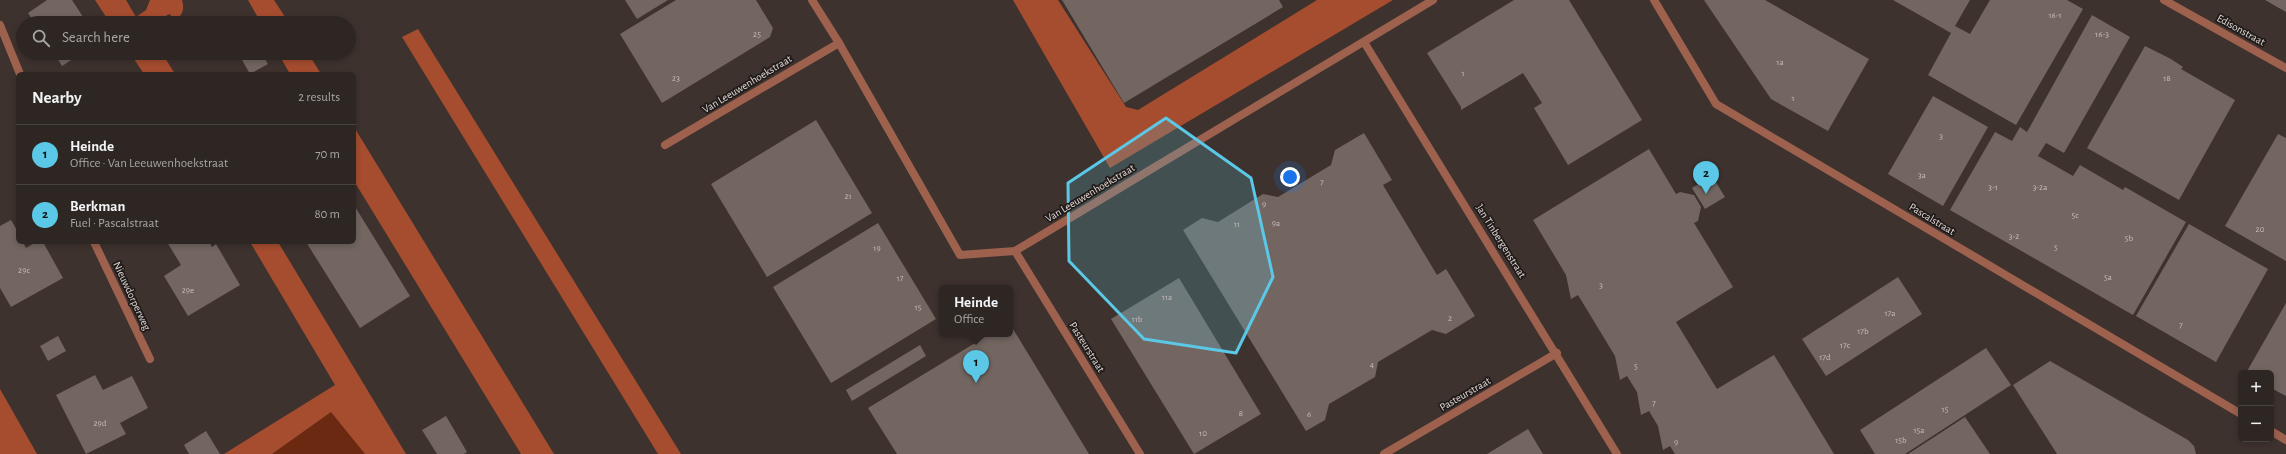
<!DOCTYPE html>
<html lang="en">
<head>
<meta charset="utf-8">
<style>
	body { margin:0; font-family:"Alegreya Sans",sans-serif; background:#362e2a; color:#f1f3f6 }
	.controls { position:absolute; right:12px; bottom:12px; display:grid; overflow:hidden; border-radius:6px; box-shadow:0 2px 6px #0003 }
	.controls button { width:36px; height:36px; display:grid; place-items:center; padding:0; border:0; border-bottom:1px solid #494340; background:#2e2622; color:#f1f3f6; font:20px sans-serif }
	.you { position:absolute; left:1290px; top:177px; width:14px; height:14px; margin:-10px; border:3px solid #fff; border-radius:50%; background:#1a73e8; box-shadow:0 0 0 6px #1a73e833 }
	.badge { display:grid; place-items:center; width:26px; height:26px; border-radius:50%; background:#5ac8e6; color:#111; font-size:13px; font-weight:700 }
	.pin { position:absolute; translate:-50% -33px; filter:drop-shadow(0 1px 2px #0008) }
	.pin::after { content:''; position:absolute; top:21px; width:14px; height:12px; background:inherit; clip-path:polygon(0 0,100% 0,50% 100%) }
	.popup { position:absolute; left:939px; top:285px; width:74px; height:52px; box-sizing:border-box; display:grid; place-content:center; border-radius:6px; background:#2e2622; filter:drop-shadow(0 1px 3px #0005); font-size:13px; white-space:nowrap; color:#a7a5a5 }
	.popup b { font-size:15px; color:#f1f3f6 }
	.popup::after { content:''; position:absolute; left:50%; top:100%; margin-left:-8px; border:8px solid transparent; border-top-color:#2e2622 }
	.list { margin:0; padding:0; list-style:none }
	h2 { display:flex; justify-content:space-between; align-items:center; height:52px; margin:0; padding:0 16px; font-size:17px }
	h2 small { font-size:13px; font-weight:400; color:#a7a5a5 }
	.list li { display:grid; grid-template-columns:26px 1fr auto; gap:12px; align-items:center; box-sizing:border-box; height:60px; padding:0 16px; border-top:1px solid #494340 }
	.list b { display:block; font-size:15px; white-space:nowrap }
	.list p { margin:0; font-size:13px; white-space:nowrap; color:#a7a5a5 }
	.list em { font-size:13px; font-style:normal; color:#a7a5a5 }
	.icon { flex:none; width:22px; height:22px; fill:none; stroke:currentColor; stroke-width:2; stroke-linecap:round; stroke-linejoin:round }
	.map { position:relative; flex:none; width:2286px; height:454px; overflow:hidden }
	.search { position:absolute; background:#2e2622; box-shadow:0 2px 6px #0003; left:16px; top:16px; width:340px; height:44px; display:flex; align-items:center; gap:10px; box-sizing:border-box; padding:0 14px; border-radius:22px; color:#a7a5a5; font-size:15px }
	.panel { position:absolute; background:#2e2622; box-shadow:0 2px 6px #0003; left:16px; top:72px; width:340px; height:172px; border-radius:6px }
	.map>svg:first-child { display:block }
	.green { fill:#6c2912 }
	.water { fill:#a74d2f }
	.building { fill:#736661 }
	.lines { fill:none; stroke-linecap:round; stroke-linejoin:round }
	.lane { stroke:#9d614e; stroke-width:8 }
	.street { stroke:#9d614e; stroke-width:8 }
	.marked { fill:#5ac8e6; fill-opacity:0.2; stroke:#5ac8e6; stroke-width:3; stroke-linejoin:round }
	.labels { text-anchor:middle; dominant-baseline:central; stroke-width:3.5; stroke-linejoin:round; paint-order:stroke }
	.number-label { font-size:9px; fill:#c5bcb9 }
	.street-label { font-size:11px; fill:#e0d8d6; stroke:#201b19 }
</style>
</head>
<body>
<div class="map">
<svg width="2286" height="454" viewBox="0 0 2286 454">
	<rect width="100%" height="100%" fill="#3e322e"/>
	<path class="green" d="M 332,411 L 365,454 L 272,454 Z"/>
	<path class="water" d="M 95,0 L 126,0 L 136,17 L 146,10 L 150,0 L 182,0 C 185,10 182,16 174,21 L 170,14 L 150,23 L 110,23 Z
		M 248,0 L 274,0 L 289,23 L 261,23 Z
		M 1013,0 L 1058,0 L 1126,107 L 1138,110 L 1317,0 L 1393,0 L 1110,168 Z
		M 418,29 L 681,454 L 658,454 L 402,37 Z
		M 130,53 L 162,53 L 175,74 L 144,74 Z
		M 278,53 L 308,53 L 321,74 L 290,74 Z
		M 354,127 L 554,454 L 521,454 L 354,181 Z
		M 250,242 L 278,242 L 406,454 L 365,454 L 331,412 L 272,454 L 224,454 L 335,385 Z
		M 0,389 L 37,454 L 0,454 Z"/>
	<path class="building" d="M 47,0 L 72,0 L 87,23 L 35,23 L 28,13 Z
		M 625,0 L 668,0 L 637,19 Z
		M 676,0 L 756,0 L 773,28 L 770,37 L 662,103 L 620,34 Z
		M 1062,0 L 1279,0 L 1283,7 L 1124,103 Z
		M 1514,0 L 1569,0 L 1642,120 L 1568,165 L 1534,108 L 1542,103 L 1523,73 L 1461,110 L 1461,107 L 1427,53 Z
		M 1704,0 L 1765,0 L 1869,59 L 1828,131 L 1771,99 Z
		M 1893,0 L 1970,0 L 1955,26 L 1970,34 L 1990,0 L 2067,0 L 2083,9 L 2016,125 L 1928,75 L 1951,33 Z
		M 2265,0 L 2286,0 L 2286,12 Z
		M 2092,15 L 2130,37 L 2064,153 L 2046,143 L 2038,156 L 2073,176 L 2080,165 L 2123,190 L 2125,187 L 2186,222 L 2133,315 L 1950,210 L 1995,132 L 2012,141 L 2020,127 L 2027,132 Z
		M 2145,46 L 2171,59 L 2183,67 L 2181,69 L 2235,100 L 2179,200 L 2087,148 Z
		M 54,53 L 82,53 L 62,66 Z
		M 249,53 L 261,53 L 268,64 L 250,74 L 241,58 Z
		M 1933,96 L 1988,127 L 1943,206 L 1888,174 Z
		M 816,120 L 872,213 L 767,277 L 711,184 Z
		M 1364,133 L 1392,180 L 1383,185 L 1437,275 L 1446,269 L 1475,316 L 1446,334 L 1432,330 L 1378,362 L 1375,377 L 1329,404 L 1325,420 L 1306,431 L 1183,230 L 1202,218 L 1218,222 L 1263,194 L 1278,197 L 1331,165 L 1335,150 Z
		M 2278,134 L 2286,138 L 2286,261 L 2225,226 Z
		M 1649,149 L 1676,194 L 1680,192 L 1694,195 L 1701,207 L 1698,221 L 1694,223 L 1733,287 L 1676,322 L 1717,389 L 1774,355 L 1834,454 L 1675,454 L 1670,446 L 1663,450 L 1658,426 L 1649,411 L 1641,415 L 1637,392 L 1627,376 L 1620,380 L 1615,356 L 1578,295 L 1571,299 L 1566,275 L 1533,220 Z
		M 1712,176 L 1725,197 L 1705,209 L 1692,188 Z
		M 354,205 L 410,296 L 360,328 L 306,242 L 354,242 Z
		M 11,220 L 18,232 L 18,242 L 23,242 L 26,248 L 36,242 L 43,242 L 63,278 L 11,307 L 0,288 L 0,226 Z
		M 878,223 L 936,319 L 831,383 L 773,287 Z
		M 2189,224 L 2268,269 L 2216,362 L 2136,316 Z
		M 167,242 L 209,242 L 212,247 L 216,244 L 240,285 L 188,316 L 164,276 L 181,265 Z
		M 1898,277 L 1922,314 L 1826,376 L 1802,339 Z
		M 1179,278 L 1261,414 L 1194,454 L 1111,319 Z
		M 2286,303 L 2286,396 L 2271,388 L 2271,373 L 2246,373 Z
		M 1010,324 L 1089,454 L 897,454 L 868,408 L 990,334 L 1010,334 Z
		M 58,336 L 66,351 L 48,361 L 40,346 Z
		M 920,345 L 926,356 L 852,401 L 846,390 Z
		M 1986,348 L 2011,385 L 1905,454 L 1875,454 L 1860,430 Z
		M 2050,361 L 2188,440 L 2194,446 L 2196,454 L 2057,454 L 2013,385 Z
		M 95,375 L 103,390 L 132,376 L 148,408 L 120,423 L 126,434 L 86,454 L 56,395 Z
		M 446,416 L 467,452 L 464,454 L 437,454 L 422,430 Z
		M 1965,417 L 1990,454 L 1908,454 Z
		M 1528,429 L 1543,454 L 1487,454 Z
		M 206,431 L 220,454 L 189,454 L 184,445 Z"/>
	<g class="lines">
		<path class="lane" d="M 0,25 L 20,74
			M 665,145 L 839,43
			M 94,242 L 150,359
			M 1015,251 L 1140,454"/>
		<path class="street" d="M 812,0 L 839,43 L 960,255 L 1015,251 L 1433,0
			M 1654,0 L 1716,104 L 2241,414
			M 2164,0 L 2286,68
			M 1364,42 L 1617,454
			M 2271,431 L 2286,440
			M 1384,454 L 1557,353"/>
	</g>
	<path class="marked" d="M 1166,118 L 1251,178 L 1273,277 L 1236,353 L 1144,339 L 1069,261 L 1068,183 Z"/>
	<g class="labels">
		<g class="number-label">
			<text x="2055" y="15">16-1</text>
			<text x="757" y="34">25</text>
			<text x="2102" y="34">16-3</text>
			<text x="1780" y="62">1a</text>
			<text x="1463" y="73">1</text>
			<text x="676" y="78">23</text>
			<text x="2167" y="78">18</text>
			<text x="1793" y="98">1</text>
			<text x="1941" y="136">3</text>
			<text x="1922" y="175">3a</text>
			<text x="1322" y="182">7</text>
			<text x="1993" y="187">3-1</text>
			<text x="2040" y="187">3-2a</text>
			<text x="848" y="196">21</text>
			<text x="1264" y="204">9</text>
			<text x="2075" y="215">5c</text>
			<text x="1276" y="223">9a</text>
			<text x="1237" y="224">11</text>
			<text x="2260" y="229">20</text>
			<text x="2014" y="236">3-2</text>
			<text x="2129" y="238">5b</text>
			<text x="2056" y="247">5</text>
			<text x="877" y="248">19</text>
			<text x="24" y="270">29c</text>
			<text x="2108" y="277">5a</text>
			<text x="900" y="278">17</text>
			<text x="1601" y="285">3</text>
			<text x="188" y="290">29e</text>
			<text x="1167" y="297">11a</text>
			<text x="918" y="307">15</text>
			<text x="1890" y="313">17a</text>
			<text x="1450" y="318">2</text>
			<text x="1137" y="319">11b</text>
			<text x="2181" y="325">7</text>
			<text x="1863" y="331">17b</text>
			<text x="1845" y="345">17c</text>
			<text x="1825" y="357">17d</text>
			<text x="1372" y="364">4</text>
			<text x="1636" y="366">5</text>
			<text x="1654" y="403">7</text>
			<text x="1945" y="409">15</text>
			<text x="1241" y="413">8</text>
			<text x="1309" y="414">6</text>
			<text x="100" y="423">29d</text>
			<text x="1919" y="430">15a</text>
			<text x="1203" y="433">10</text>
			<text x="1901" y="440">15b</text>
			<text x="1676" y="442">9</text>
		</g>
		<g class="street-label">
			<text transform="translate(2241 30) rotate(29)">Edisonstraat</text>
			<text transform="translate(747 84) rotate(-31)">Van Leeuwenhoekstraat</text>
			<text transform="translate(1090 193) rotate(-31)">Van Leeuwenhoekstraat</text>
			<text transform="translate(1932 219) rotate(31)">Pascalstraat</text>
			<text transform="translate(1501 241) rotate(58)">Jan Tinbergenstraat</text>
			<text transform="translate(132 296) rotate(65)">Nieuwdorperweg</text>
			<text transform="translate(1087 347) rotate(58)">Pasteurstraat</text>
			<text transform="translate(1465 394) rotate(-30)">Pasteurstraat</text>
		</g>
	</g>
</svg>
<div class="controls">
<button>+</button>
<button>−</button>
</div>
<div class="you"></div>
<div class="pin badge" style="left:976px;top:383px">1</div>
<div class="popup"><b>Heinde</b>Office</div>
<div class="pin badge" style="left:1706px;top:194px">2</div>
<div class="search"><svg class="icon" aria-label="search" viewBox="0 0 24 24"><circle cx="10" cy="10" r="6"/><path d="M15 15l6 6"/></svg>Search here</div>
<section class="panel">
<h2>Nearby<small>2 results</small></h2>
<ul class="list">
<li><span class="badge">1</span><div><b>Heinde</b><p>Office · Van Leeuwenhoekstraat</p></div><em>70 m</em></li>
<li><span class="badge">2</span><div><b>Berkman</b><p>Fuel · Pascalstraat</p></div><em>80 m</em></li>
</ul>
</section>
</div>
</body>
</html>
